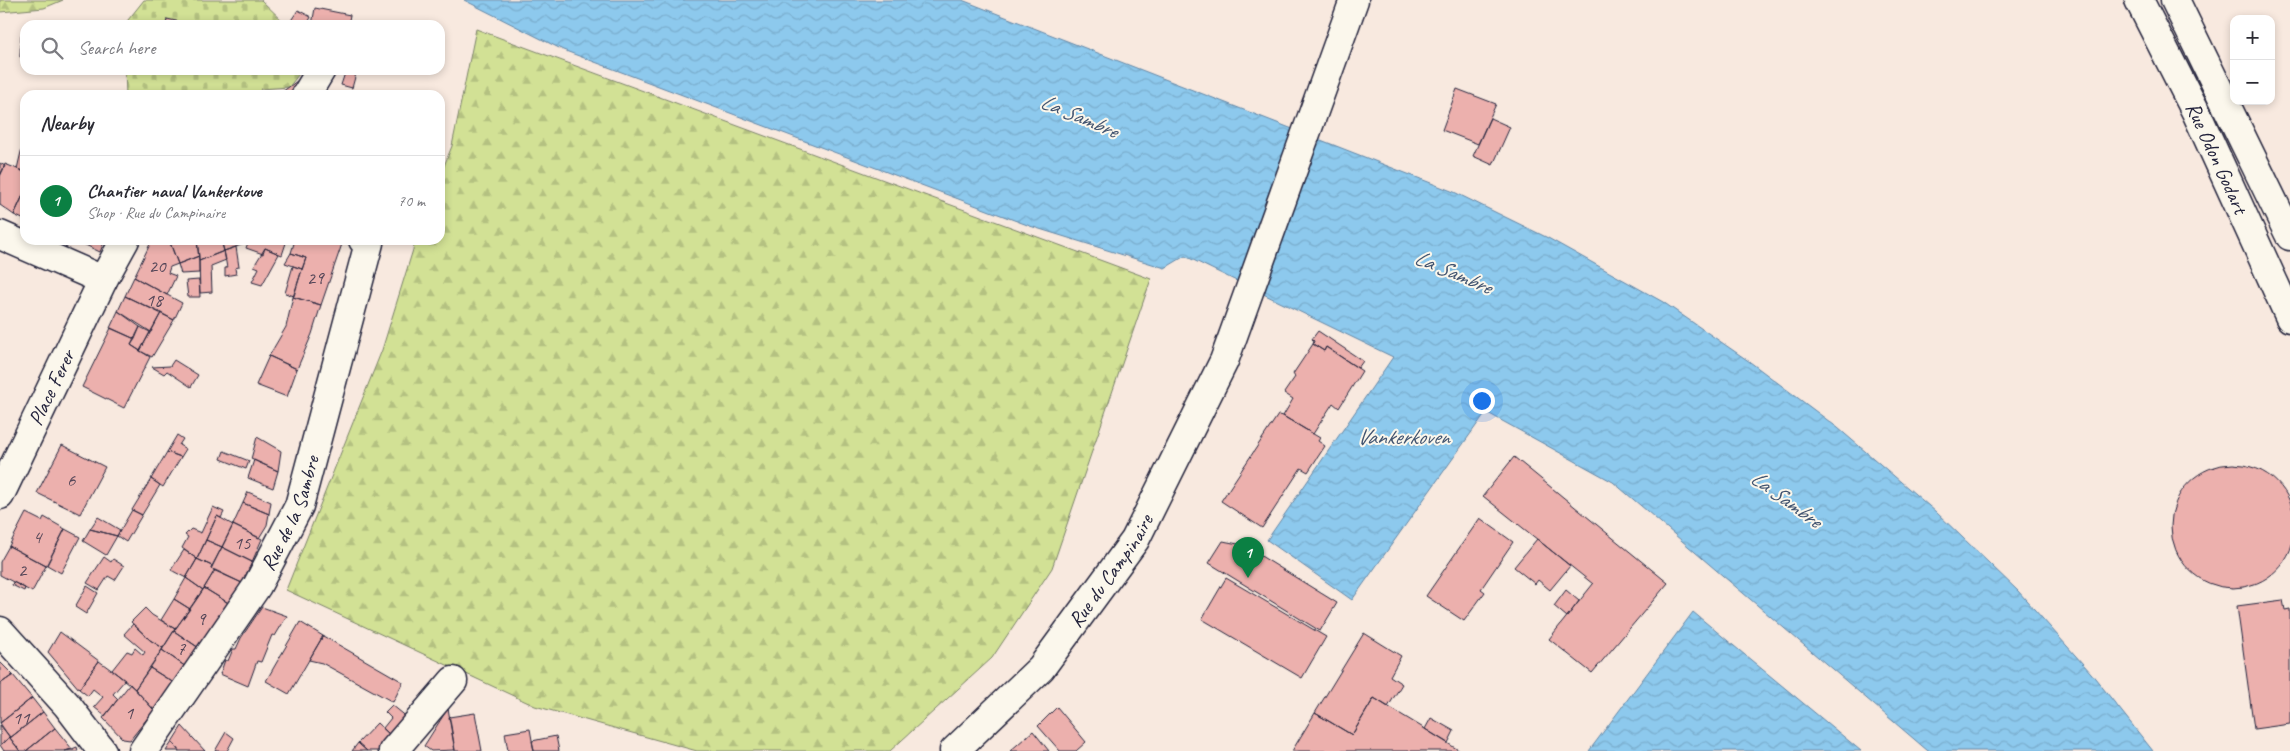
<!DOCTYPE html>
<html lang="en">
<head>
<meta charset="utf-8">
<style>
	body { margin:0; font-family:Caveat,sans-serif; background:#f7f7f7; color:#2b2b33 }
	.controls { position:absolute; right:15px; top:15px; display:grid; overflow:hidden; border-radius:10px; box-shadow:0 2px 8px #0003 }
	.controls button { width:45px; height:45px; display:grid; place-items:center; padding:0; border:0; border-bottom:1px solid #e1e1e2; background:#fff; color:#2b2b33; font:25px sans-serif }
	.you { position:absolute; left:1481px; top:400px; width:18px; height:18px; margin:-12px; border:4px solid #fff; border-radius:50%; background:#1a73e8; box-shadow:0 0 0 8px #1a73e833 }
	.badge { display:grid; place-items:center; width:32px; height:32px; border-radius:50%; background:#0b8043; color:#fff; font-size:16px; font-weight:700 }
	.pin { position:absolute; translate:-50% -41px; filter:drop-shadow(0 1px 2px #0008) }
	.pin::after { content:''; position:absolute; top:26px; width:18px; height:15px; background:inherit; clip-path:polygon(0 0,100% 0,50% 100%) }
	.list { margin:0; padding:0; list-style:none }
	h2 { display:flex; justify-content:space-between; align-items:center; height:65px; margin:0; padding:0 20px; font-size:21px }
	h2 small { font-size:16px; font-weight:400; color:#7c7c81 }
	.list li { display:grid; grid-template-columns:32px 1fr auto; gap:15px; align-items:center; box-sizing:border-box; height:90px; padding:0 20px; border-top:1px solid #e1e1e2 }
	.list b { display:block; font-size:19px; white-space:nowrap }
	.list p { margin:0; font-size:16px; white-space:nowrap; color:#7c7c81 }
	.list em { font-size:16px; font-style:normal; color:#7c7c81 }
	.icon { flex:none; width:28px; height:28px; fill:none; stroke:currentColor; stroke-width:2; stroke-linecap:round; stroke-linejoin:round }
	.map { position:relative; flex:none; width:2290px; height:751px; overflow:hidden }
	.search { position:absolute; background:#fff; box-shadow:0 2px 8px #0003; left:20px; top:20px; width:425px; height:55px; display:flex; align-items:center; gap:12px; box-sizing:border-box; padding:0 18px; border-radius:15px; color:#7c7c81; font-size:19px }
	.panel { position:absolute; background:#fff; box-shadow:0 2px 8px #0003; left:20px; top:90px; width:425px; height:155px; border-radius:15px }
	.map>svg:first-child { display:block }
	.forest { fill:url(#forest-firs); stroke:#7a8268 }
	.cemetery { fill:url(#cemetery-stones); stroke:#7a8268 }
	.water { fill:url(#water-waves); stroke:#6286a6 }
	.building { fill:#ecb0ad; stroke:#22223b }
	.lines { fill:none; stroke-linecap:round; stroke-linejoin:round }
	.minor-casing { stroke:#22223b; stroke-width:31 }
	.secondary-casing { stroke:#22223b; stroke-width:31 }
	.minor { stroke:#fbf7ec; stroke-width:28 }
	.secondary { stroke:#fbf7ec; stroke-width:28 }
	.labels { text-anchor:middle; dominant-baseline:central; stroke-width:4; stroke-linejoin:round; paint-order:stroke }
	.number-label { font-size:19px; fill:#544658 }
	.street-label { font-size:21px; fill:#22223b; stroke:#fbf7ec }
	.water-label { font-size:22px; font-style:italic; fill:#425470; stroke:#fbf7ec }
</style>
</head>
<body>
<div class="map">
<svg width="2290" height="751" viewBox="0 0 2290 751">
	<defs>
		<pattern id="forest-firs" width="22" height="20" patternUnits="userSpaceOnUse" patternTransform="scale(1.25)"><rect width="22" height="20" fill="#d2e195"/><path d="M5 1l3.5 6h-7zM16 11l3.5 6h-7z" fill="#b4c181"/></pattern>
		<pattern id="cemetery-stones" width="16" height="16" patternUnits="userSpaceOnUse" patternTransform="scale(1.25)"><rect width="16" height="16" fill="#d2e195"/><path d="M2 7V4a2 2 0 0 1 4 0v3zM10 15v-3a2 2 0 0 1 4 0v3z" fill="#b4c181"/></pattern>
		<pattern id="water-waves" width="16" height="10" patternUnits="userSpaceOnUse" patternTransform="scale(1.25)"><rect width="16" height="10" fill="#8dc9ed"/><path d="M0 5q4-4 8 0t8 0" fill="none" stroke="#79accc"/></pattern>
	</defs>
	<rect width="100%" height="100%" fill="#f8e9df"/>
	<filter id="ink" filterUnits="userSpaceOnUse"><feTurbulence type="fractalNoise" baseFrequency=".02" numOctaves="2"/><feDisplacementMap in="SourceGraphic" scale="10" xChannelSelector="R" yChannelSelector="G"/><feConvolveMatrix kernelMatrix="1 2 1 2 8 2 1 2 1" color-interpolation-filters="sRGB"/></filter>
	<g filter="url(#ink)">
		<path class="forest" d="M 0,0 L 63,0 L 44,8 L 0,12 Z
			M 476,29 L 1151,279 L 1052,568 L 992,658 L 890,751 L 697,751 L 535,706 L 286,590 L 382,350 L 416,240 L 440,240 L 440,176 L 452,146 Z"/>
		<path class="cemetery" d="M 144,0 L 261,0 L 287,25 L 124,25 Z
			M 125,70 L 302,70 L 289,87 L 261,89 L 258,95 L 126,95 Z"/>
		<path class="water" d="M 464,0 L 962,0 L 1454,192 L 1548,238 L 1663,302 L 1750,362 L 1838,428 L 1936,512 L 2018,591 L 2091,673 L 2153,751 L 1928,751 L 1613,482 L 1486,412 L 1352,600 L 1267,540 L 1393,357 L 1185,256 L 1165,268 L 1030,226 L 563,50 Z
			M 1693,612 L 1861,751 L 1589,751 Z"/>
		<path class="building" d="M 315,8 L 350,15 L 348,25 L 312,25 Z
			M 298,10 L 311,17 L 307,25 L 288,25 Z
			M 167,19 L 190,24 L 166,25 Z
			M 21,36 L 25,36 L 25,57 L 20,57 Z
			M 346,70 L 357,70 L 352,88 L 341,85 Z
			M 297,81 L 304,87 L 297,95 L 264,95 L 282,92 Z
			M 1457,89 L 1496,104 L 1478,144 L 1442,130 Z
			M 1490,118 L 1510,127 L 1493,165 L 1473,156 Z
			M 25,135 L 25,172 L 17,169 Z
			M 0,163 L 5,166 L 0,176 Z
			M 5,164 L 25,172 L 25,191 L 14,215 L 0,205 L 0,176 Z
			M 25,191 L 25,220 L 14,215 Z
			M 75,240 L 105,240 L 100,252 Z
			M 152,240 L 169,240 L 178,264 L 170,267 L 168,273 L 176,276 L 167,295 L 134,277 Z
			M 167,240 L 197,240 L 199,256 L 178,264 L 169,240 Z
			M 197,240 L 221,240 L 224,251 L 199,261 Z
			M 221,240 L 243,240 L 244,244 L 224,251 Z
			M 249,240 L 287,240 L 282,255 L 265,248 L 263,254 L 246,248 Z
			M 295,240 L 331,240 L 342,244 L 321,305 L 293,297 L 306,258 L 291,253 Z
			M 236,247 L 239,267 L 235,268 L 236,274 L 225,276 L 225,268 L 227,268 L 224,251 Z
			M 265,248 L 279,254 L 262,285 L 252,282 L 259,268 L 254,266 Z
			M 224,251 L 226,260 L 211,266 L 212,292 L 200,293 L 199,261 Z
			M 291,253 L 306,258 L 302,269 L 285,263 Z
			M 199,256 L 199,273 L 181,274 L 178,264 Z
			M 293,266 L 302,269 L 294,296 L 285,293 Z
			M 134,277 L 182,303 L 174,320 L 125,296 Z
			M 199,280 L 200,297 L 188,297 L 186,281 Z
			M 125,296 L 161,313 L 151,332 L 118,311 Z
			M 293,297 L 321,305 L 312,334 L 297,369 L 269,356 L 286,327 Z
			M 118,311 L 140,327 L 135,339 L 110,328 Z
			M 161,313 L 174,320 L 152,357 L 140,351 Z
			M 140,327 L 150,332 L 140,351 L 131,345 Z
			M 111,328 L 135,339 L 131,345 L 150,357 L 124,408 L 82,387 Z
			M 1318,331 L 1363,361 L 1358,368 L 1326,347 L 1324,351 L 1313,344 L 1314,341 L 1312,339 Z
			M 1313,344 L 1324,351 L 1326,347 L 1362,371 L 1339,408 L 1333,403 L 1313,434 L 1283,416 L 1293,399 L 1284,393 L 1295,377 L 1293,374 Z
			M 269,356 L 297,369 L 287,397 L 256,385 Z
			M 174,360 L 198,375 L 191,387 L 167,371 L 164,374 L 152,367 L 170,366 Z
			M 1278,415 L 1283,416 L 1320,438 L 1318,441 L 1325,446 L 1308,472 L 1301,468 L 1262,528 L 1221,501 Z
			M 177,435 L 183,439 L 179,445 L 186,449 L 181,457 L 167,452 Z
			M 257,437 L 281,451 L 278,471 L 251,459 Z
			M 62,445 L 105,467 L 80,514 L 37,493 Z
			M 224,451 L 249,461 L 246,469 L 221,459 Z
			M 167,452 L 181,457 L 163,487 L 151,479 Z
			M 1514,457 L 1668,583 L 1592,673 L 1549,639 L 1593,584 L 1483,496 Z
			M 254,460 L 278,471 L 273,488 L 248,478 Z
			M2171 526a62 62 0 1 1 124 0a62 62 0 1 1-124 0Z
			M 151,479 L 160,485 L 142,515 L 132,510 Z
			M 248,492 L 271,502 L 269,514 L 243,503 Z
			M 243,503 L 269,514 L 267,525 L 259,538 L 233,525 Z
			M 213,507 L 224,512 L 221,518 L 217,516 L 197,559 L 182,548 L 188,537 L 185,535 L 191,529 L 201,533 Z
			M 132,510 L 142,515 L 126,542 L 117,536 Z
			M 26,513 L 42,521 L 44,517 L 65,529 L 46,566 L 9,546 Z
			M 217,516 L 233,525 L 222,547 L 206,540 Z
			M 98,517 L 120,530 L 117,536 L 90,529 Z
			M 1480,518 L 1513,542 L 1481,589 L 1485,592 L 1464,621 L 1426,596 Z
			M 233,525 L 262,539 L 252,562 L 222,547 Z
			M 65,529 L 80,537 L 61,573 L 47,565 Z
			M 90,529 L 117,536 L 106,555 L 83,541 Z
			M 1537,539 L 1570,566 L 1550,590 L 1538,580 L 1535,584 L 1514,567 Z
			M 206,540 L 222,547 L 212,566 L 197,559 Z
			M 1223,541 L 1243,545 L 1337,603 L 1320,631 L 1209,563 Z
			M 9,546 L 46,566 L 32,592 L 0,575 L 0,562 Z
			M 222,547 L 252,562 L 242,583 L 211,569 Z
			M 184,550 L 197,559 L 186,578 L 171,570 Z
			M 104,557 L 111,562 L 113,559 L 124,566 L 115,580 L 108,576 L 99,590 L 87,583 Z
			M 197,559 L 212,566 L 211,569 L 215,570 L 203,590 L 186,578 Z
			M 215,570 L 242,583 L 230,604 L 204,588 Z
			M 186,578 L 203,590 L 190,609 L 174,599 Z
			M 1226,578 L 1326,637 L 1302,678 L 1202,619 Z
			M 13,582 L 25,588 L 24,591 L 12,585 Z
			M 87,586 L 98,593 L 86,614 L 75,607 Z
			M 204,588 L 230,604 L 199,648 L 174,631 Z
			M 1566,590 L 1579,601 L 1567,617 L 1554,606 Z
			M 174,599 L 190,609 L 175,629 L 161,620 Z
			M 2283,600 L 2285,610 L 2290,609 L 2290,724 L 2254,729 L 2237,606 Z
			M 262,607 L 287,616 L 275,636 L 272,635 L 261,662 L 257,661 L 248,686 L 220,674 L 225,660 L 228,661 L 233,649 L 236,649 L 241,638 Z
			M 145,608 L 152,615 L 175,629 L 163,648 L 150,640 L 131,622 Z
			M 300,622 L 323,636 L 289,694 L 266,681 Z
			M 133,624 L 150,640 L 163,648 L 135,689 L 112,670 L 127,651 L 132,653 L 135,648 L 143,655 L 145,652 L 124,634 Z
			M 174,631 L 199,648 L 186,667 L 162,650 Z
			M 60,632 L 99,661 L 79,689 L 48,652 Z
			M 1364,633 L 1401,656 L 1390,676 L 1402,684 L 1388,707 L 1374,698 L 1352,735 L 1315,713 Z
			M 323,636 L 403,682 L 393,702 L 322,663 L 309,660 Z
			M 162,650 L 186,667 L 174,683 L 150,668 Z
			M 99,661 L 125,680 L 113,694 L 118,699 L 105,716 L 94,707 L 103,697 L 93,689 L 88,696 L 79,689 Z
			M 0,662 L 13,675 L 0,684 Z
			M 150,668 L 174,683 L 154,710 L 135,689 Z
			M 13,675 L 32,698 L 0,723 L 0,684 Z
			M 130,684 L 154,710 L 130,740 L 123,739 L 103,718 Z
			M 32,698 L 43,712 L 10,738 L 0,723 Z
			M 1374,698 L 1425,729 L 1460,751 L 1292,751 L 1315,713 L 1352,735 Z
			M 392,705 L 408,718 L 394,739 L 383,728 L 391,718 L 385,712 Z
			M 1057,707 L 1086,742 L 1076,751 L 1060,751 L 1038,726 Z
			M 448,708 L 455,750 L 431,751 L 424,746 Z
			M 43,712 L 55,728 L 26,751 L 20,751 L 10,738 Z
			M 475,713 L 482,751 L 455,751 L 449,717 Z
			M 1431,718 L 1454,731 L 1448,743 L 1425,729 Z
			M 377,723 L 394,739 L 386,751 L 367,751 L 358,743 Z
			M 0,725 L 10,737 L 0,745 Z
			M 182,726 L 205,751 L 179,751 L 172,742 Z
			M 55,728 L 72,749 L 65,751 L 26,751 Z
			M 530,729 L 534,751 L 508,751 L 505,733 Z
			M 1033,731 L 1049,751 L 1010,751 Z
			M 226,732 L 234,738 L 227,751 L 215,751 Z
			M 556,736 L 559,751 L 534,751 L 532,741 Z
			M 10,737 L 10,738 L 20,751 L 4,751 L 0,745 Z
			M 172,742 L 179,751 L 166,751 Z
			M 358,743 L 367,751 L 352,751 Z
			M 77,747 L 78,751 L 65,751 L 72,749 Z"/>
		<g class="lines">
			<g class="minor-casing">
				<g id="minor">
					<path d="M 306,95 L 321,70"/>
					<path d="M 0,235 L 103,280"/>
					<path id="s1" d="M 0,495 L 103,280 L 125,240"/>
					<path d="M 0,631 L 67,705 L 102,751"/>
					<path id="s2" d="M 143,751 L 257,586 L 299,506 L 369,243 L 363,240"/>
					<path d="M 393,751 L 453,681"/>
				</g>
			</g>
			<g class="secondary-casing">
				<g id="secondary">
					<path id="s3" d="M 2139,0 L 2196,112 L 2290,318"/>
					<path d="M 2175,0 L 2290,236"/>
					<path id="s4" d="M 954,751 L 1041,668 L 1135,540 L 1224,361 L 1354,0"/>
				</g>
			</g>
			<use href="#minor" class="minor"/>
			<use href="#secondary" class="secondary"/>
		</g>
	</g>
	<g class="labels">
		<g class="number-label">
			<text x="157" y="266">20</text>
			<text x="315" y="278">29</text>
			<text x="154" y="300">18</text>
			<text x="71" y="480">6</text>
			<text x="37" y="537">4</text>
			<text x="242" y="543">15</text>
			<text x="22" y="570">2</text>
			<text x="201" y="619">9</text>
			<text x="181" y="649">7</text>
			<text x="129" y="713">1</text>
			<text x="21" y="718">11</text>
		</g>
		<g class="street-label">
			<text stroke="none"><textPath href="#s3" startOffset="176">Rue Odon Godart</textPath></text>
			<text stroke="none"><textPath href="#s1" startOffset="119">Place Ferer</textPath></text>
			<text stroke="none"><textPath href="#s2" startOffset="281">Rue de la Sambre</textPath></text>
			<text stroke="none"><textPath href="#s4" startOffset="240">Rue du Campinaire</textPath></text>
		</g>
		<g class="water-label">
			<text transform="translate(1079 116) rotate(23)">La Sambre</text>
			<text transform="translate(1453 272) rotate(23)">La Sambre</text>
			<text x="1403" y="437">Vankerkoven</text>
			<text transform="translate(1786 499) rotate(36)">La Sambre</text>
		</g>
	</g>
</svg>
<div class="controls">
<button>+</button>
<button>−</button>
</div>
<div class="you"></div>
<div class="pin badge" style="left:1248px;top:578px">1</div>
<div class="search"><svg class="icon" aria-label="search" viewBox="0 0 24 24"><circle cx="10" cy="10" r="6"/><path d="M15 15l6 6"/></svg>Search here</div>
<section class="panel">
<h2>Nearby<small></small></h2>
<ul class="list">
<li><span class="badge">1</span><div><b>Chantier naval Vankerkove</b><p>Shop · Rue du Campinaire</p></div><em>70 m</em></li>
</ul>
</section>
</div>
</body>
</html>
